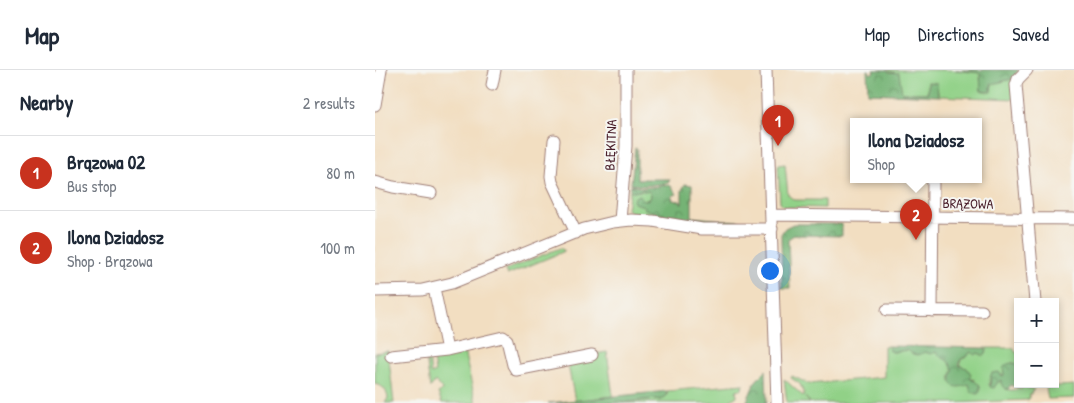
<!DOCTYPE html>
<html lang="en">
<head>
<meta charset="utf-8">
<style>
	body { margin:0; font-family:"Patrick Hand",sans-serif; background:#f2f2f3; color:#1f2937 }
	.controls { position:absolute; right:15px; bottom:15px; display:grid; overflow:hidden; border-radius:0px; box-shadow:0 2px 8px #0003 }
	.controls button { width:45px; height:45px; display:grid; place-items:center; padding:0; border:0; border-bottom:1px solid #e0e1e3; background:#fff; color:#1f2937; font:25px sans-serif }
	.you { position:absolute; left:394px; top:200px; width:18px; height:18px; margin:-12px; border:4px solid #fff; border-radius:50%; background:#1a73e8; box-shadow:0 0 0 8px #1a73e833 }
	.badge { display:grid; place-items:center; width:32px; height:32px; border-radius:50%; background:#c8321e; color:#fff; font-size:16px; font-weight:700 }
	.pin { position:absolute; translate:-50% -41px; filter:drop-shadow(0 1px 2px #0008) }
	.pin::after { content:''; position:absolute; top:26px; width:18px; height:15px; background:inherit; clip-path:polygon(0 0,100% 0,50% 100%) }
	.popup { position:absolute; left:475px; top:48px; width:132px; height:65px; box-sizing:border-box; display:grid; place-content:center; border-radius:0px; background:#fff; filter:drop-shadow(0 1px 4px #0005); font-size:16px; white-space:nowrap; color:#747a83 }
	.popup b { font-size:19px; color:#1f2937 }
	.popup::after { content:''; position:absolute; left:50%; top:100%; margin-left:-10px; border:10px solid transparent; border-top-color:#fff }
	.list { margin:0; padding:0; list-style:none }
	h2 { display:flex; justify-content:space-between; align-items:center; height:65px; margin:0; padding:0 20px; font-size:21px }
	h2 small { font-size:16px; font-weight:400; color:#747a83 }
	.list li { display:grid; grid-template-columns:32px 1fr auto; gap:15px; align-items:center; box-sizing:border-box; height:75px; padding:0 20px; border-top:1px solid #e0e1e3 }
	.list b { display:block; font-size:19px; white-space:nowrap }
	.list p { margin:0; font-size:16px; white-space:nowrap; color:#747a83 }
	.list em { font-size:16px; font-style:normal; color:#747a83 }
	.map { position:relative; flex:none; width:699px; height:333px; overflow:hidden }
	header { display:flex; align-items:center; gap:30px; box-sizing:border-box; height:70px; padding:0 25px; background:#fff; border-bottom:1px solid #e0e1e3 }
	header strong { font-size:24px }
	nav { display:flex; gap:28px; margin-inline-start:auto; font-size:18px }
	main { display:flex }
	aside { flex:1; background:#fff }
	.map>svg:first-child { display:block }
	.green { fill:#91d187; stroke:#6e7859 }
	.forest { fill:url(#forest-crowns); stroke:#5f6950 }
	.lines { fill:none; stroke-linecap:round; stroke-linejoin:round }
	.minor-casing { stroke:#9e7e76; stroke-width:13 }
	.minor { stroke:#fff; stroke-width:11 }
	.labels { text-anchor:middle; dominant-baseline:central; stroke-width:4; stroke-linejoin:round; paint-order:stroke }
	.street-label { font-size:14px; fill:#4a1f2b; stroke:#f6f6f2 }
</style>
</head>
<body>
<header>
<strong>Map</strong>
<nav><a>Map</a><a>Directions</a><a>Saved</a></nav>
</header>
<main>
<aside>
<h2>Nearby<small>2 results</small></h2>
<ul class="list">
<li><span class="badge">1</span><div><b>Brązowa 02</b><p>Bus stop</p></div><em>80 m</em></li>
<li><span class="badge">2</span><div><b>Ilona Dziadosz</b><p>Shop · Brązowa</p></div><em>100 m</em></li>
</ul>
</aside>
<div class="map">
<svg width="699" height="333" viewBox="0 0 699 333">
	<defs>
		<pattern id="forest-crowns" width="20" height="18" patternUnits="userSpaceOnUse" patternTransform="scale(1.25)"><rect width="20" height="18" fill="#74b374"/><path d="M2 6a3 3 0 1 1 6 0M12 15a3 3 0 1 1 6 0" fill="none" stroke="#61915f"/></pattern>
	</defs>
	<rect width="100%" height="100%" fill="#f6f6f2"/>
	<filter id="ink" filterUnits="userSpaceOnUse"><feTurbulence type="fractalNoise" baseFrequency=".02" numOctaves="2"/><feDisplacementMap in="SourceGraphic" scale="10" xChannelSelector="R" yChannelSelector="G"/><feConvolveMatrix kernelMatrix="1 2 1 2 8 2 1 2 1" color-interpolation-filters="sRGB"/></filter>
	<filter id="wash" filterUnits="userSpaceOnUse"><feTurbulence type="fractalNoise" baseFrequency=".0096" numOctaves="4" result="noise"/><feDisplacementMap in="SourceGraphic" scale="20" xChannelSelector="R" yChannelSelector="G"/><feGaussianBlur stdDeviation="1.12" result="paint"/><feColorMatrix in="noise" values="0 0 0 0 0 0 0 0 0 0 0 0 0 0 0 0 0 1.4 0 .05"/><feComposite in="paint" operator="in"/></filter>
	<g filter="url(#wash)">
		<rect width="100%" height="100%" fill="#f2dec1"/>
		<path class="green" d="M 513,0 L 581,0 L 605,3 L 606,21 L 615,22 L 617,14 L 637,9 L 641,29 L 563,26 L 562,14 L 553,12 L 553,23 L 527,23 Z
			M 410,94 L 413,125 L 419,130 L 450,130 L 450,138 L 409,137 L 405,133 L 403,95 Z
			M 255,120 C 262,123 268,119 275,122 L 276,125 L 275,129 L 269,130 L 270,139 L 292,144 L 301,142 L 312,150 L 284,145 L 255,142 L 252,139 Z
			M 185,178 L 190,181 L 132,205 L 130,200 Z
			M 509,276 L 514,276 L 514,280 L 518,282 L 528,280 L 561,282 C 566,290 573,286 578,300 L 575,307 L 600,310 L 595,308 L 585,296 L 586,289 L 590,288 L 595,282 L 603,283 L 612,281 L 610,278 L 638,278 L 641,283 L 643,282 L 643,294 L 637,293 L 629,305 L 616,305 L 614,315 L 622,313 L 626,310 C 631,323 635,320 647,319 L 646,314 L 651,315 L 652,318 L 659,319 L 656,324 L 655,323 L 654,329 L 652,330 L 577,333 L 436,333 L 429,326 L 435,333 L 412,333 L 409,309 L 428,326 L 429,324 L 425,314 L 416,308 L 417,306 L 434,314 L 509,307 Z
			M 13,281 L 19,333 L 10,333 L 13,328 C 11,320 9,316 0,314 L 0,283 Z
			M 89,281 L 101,333 L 67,333 L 63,323 L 68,320 L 60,311 L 55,318 L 51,287 L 54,287 L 56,304 L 60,302 L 58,290 L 69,288 L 68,285 Z
			M 232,282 L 238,326 L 200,331 L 193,295 L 220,284 Z
			M 368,314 L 367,319 L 365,320 L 363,319 L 361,321 L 362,326 L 356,330 L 356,333 L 246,333 L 280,329 L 285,330 L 292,325 L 292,321 Z
			M 699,315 L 699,328 L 673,329 L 671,317 Z"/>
		<path class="forest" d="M 492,0 L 494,0 L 495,4 L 499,2 L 498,0 L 513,0 L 514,2 L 524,3 L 527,23 L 553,23 L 553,12 L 562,13 L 563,26 L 493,23 Z
			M 581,0 L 644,0 L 637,9 L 617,14 L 616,22 L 606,21 L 605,3 Z
			M 260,78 L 262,79 L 262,109 L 295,109 L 293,113 L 269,116 L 256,114 Z
			M 310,114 L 317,115 L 317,147 L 382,153 C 363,153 344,154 325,152 C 316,152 310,148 302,146 L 300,143 L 298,145 C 294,146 274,141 270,139 L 269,136 L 259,133 L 258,130 L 260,127 L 264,125 L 269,130 L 275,129 L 276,125 L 275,122 L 266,120 L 260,122 L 255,120 L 256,115 L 268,118 L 295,115 L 302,124 L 297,126 L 298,130 L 305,131 L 307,134 L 307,120 Z
			M 418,154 L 467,154 L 467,166 L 419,165 L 413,169 L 415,218 L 407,218 L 406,164 L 410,158 Z
			M 514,276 L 610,278 L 612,281 L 609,286 L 603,283 L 600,285 L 595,282 L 593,286 L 586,289 L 584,293 L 585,296 L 592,298 L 596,304 L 595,308 L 605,315 L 605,322 L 603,324 L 596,322 L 594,314 C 579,321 572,315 578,300 C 573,286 566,290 561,282 L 556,284 L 549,282 C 544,287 537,285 533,280 L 518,282 L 514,280 Z
			M 637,293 L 643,294 L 643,314 L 645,314 L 644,317 L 640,317 L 636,315 L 632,320 L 626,314 L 626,310 L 622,313 L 619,318 L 615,317 L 616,305 L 617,303 L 624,302 L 627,306 L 629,305 L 628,298 L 632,294 Z
			M 391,300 L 392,333 L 371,333 L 380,312 Z
			M 292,321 L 290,328 L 285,330 L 280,329 L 246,333 L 173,333 Z"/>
	</g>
	<g filter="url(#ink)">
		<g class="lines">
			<g class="minor-casing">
				<path id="minor" d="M 391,0 L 402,333
					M 652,0 L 643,9 L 641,15 L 660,232
					M 117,15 L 120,0
					M 0,35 L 6,0
					M 179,70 L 176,106 L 177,112 L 201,163
					M 0,112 L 18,117 L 56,123
					M 396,145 L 699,149
					M 245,151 L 251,76 L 251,0
					M 0,221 L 47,220 L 77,213 L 209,159 L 238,152 L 256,150 L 278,151 L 327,159 L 397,159
					M 512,240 L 607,241
					M 557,241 L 558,109
					M 72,280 L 128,267 L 132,270 L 138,295 L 141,300 L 217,285
					M 16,286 L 72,280 L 59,218"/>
			</g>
			<use href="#minor" class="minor"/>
		</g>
	</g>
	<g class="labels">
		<g class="street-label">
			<text transform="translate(235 75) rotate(-88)">BŁĘKITNA</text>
			<text transform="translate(593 133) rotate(1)">BRĄZOWA</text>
		</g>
	</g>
</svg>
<div class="controls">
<button>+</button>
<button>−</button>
</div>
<div class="you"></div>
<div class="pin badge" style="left:403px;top:76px">1</div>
<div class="pin badge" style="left:541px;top:170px">2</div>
<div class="popup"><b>Ilona Dziadosz</b>Shop</div>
</div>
</main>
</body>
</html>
